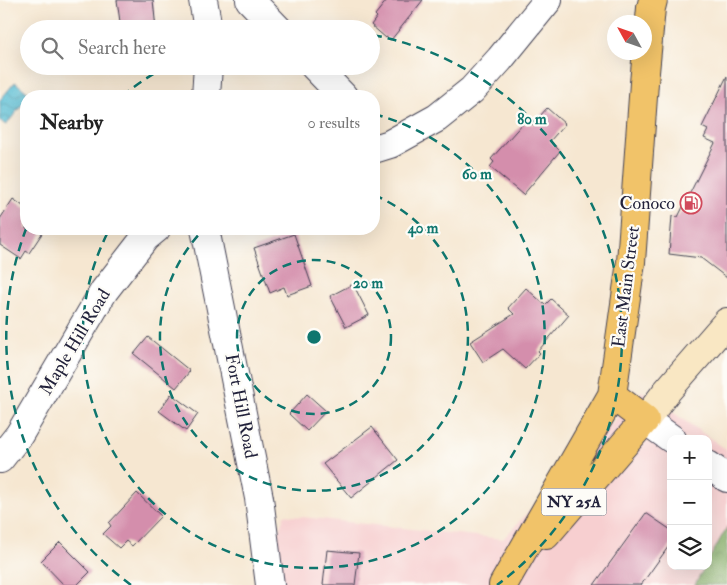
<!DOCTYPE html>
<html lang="en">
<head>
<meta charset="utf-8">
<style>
	body { margin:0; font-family:"IM FELL Double Pica",serif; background:#f2f2f2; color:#222 }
	.controls { position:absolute; right:15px; bottom:15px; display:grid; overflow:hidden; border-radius:10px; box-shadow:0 5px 20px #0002 }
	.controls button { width:45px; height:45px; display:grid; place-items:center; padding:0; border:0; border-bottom:1px solid #e0e0e0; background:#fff; color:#222; font:25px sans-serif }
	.compass { position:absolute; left:607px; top:15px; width:45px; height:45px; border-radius:50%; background:#fff; box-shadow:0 5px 20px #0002; rotate:310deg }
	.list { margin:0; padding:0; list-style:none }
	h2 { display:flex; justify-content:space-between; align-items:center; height:65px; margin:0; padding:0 20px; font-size:21px }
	h2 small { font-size:16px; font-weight:400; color:#767676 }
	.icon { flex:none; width:28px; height:28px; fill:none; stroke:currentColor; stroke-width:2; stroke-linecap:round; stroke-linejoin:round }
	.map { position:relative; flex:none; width:727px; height:585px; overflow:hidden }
	.search { position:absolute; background:#fff; box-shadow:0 5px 20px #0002; left:20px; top:20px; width:360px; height:55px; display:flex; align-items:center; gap:12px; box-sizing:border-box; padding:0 18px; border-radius:28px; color:#767676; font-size:19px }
	.panel { position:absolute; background:#fff; box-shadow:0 5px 20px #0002; left:20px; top:90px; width:360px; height:145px; border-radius:20px }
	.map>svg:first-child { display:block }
	.built { fill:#f7cfd0; fill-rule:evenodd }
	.forest { fill:url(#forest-crowns); stroke:#526750 }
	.water { fill:url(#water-waves); stroke:#3c6f87 }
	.building { fill:#d48eac }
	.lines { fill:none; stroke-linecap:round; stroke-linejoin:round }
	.street-casing { stroke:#424052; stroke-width:30 }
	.secondary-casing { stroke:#424052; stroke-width:30 }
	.primary-casing { stroke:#424052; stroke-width:30 }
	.street { stroke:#fff; stroke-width:28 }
	.secondary { stroke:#f9e7c3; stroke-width:28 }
	.primary { stroke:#f1c369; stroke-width:28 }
	.ring { fill:none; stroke:#0f766e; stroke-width:2.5; stroke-dasharray:9 6 }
	.labels { text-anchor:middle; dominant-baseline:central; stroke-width:4.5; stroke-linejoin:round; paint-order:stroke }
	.shield { fill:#fdfcf7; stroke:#646373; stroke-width:1 }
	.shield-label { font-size:16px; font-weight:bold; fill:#22223b }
	.poi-label { font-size:18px; fill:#22223b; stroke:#fdfcf7; text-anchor:end }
	.street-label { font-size:18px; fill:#22223b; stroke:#fdfcf7 }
	.centre { fill:#0f766e; stroke:#fdfcf7; stroke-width:2.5 }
	.ring-label { font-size:15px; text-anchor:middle; font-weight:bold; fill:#0f766e; stroke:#fdfcf7; stroke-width:4.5; stroke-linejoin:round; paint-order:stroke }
</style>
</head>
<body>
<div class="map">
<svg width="727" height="585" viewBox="0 0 727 585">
	<defs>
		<pattern id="forest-crowns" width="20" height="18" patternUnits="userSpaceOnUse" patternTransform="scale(1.25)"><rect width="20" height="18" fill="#82ac64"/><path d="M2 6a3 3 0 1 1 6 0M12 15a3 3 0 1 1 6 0" fill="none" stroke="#6a8c54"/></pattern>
		<pattern id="water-waves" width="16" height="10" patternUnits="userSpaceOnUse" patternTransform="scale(1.25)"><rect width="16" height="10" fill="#55bcd3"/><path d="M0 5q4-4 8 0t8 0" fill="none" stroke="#4698ac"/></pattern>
	</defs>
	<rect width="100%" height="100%" fill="#fdfcf7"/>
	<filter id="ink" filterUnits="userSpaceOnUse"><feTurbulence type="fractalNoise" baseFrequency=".02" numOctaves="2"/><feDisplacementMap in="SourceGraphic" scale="10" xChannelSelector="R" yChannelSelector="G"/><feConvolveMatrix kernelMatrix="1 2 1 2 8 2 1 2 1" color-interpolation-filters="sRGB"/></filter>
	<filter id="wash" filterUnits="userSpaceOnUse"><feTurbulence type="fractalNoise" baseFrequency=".0096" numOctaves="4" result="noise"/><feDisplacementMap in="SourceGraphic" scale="20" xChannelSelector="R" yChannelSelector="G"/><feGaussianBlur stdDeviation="1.12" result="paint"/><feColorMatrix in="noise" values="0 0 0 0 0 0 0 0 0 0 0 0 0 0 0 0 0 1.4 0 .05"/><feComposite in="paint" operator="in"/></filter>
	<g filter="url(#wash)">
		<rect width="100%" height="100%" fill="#f6e7d1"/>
		<path class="built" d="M 642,391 L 727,450 L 727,546 L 700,585 L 265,585 L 284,515 L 503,539 ZM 671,439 L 708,439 L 708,566 L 671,566 Z"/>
		<path class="forest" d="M 727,527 L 727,585 L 695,585 L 705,566 L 708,566 L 708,561 Z"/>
		<path class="water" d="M 15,82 L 31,95 L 30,96 L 26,96 L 26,100 L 6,125 L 0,121 L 0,100 Z"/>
		<g id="blocks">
			<path class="building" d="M 117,0 L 153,0 L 156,29 L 121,29 Z
				M 387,0 L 423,0 L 391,40 L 386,37 L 386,38 L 371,25 L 377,17 L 375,15 Z
				M 727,76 L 727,278 L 701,258 L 669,254 L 672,216 L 678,217 L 715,143 L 704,138 L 708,130 L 702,127 Z
				M 547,108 L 565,124 L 550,141 L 560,151 L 523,195 L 490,167 L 494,162 L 491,159 L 524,122 L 527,125 L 529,122 L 532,125 Z
				M 13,199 L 26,208 L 26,229 L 45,229 L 29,253 L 26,251 L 21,259 L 0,245 L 0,219 Z
				M 294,234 L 312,286 L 287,295 L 284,287 L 270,293 L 254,248 Z
				M 353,284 L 369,315 L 346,327 L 330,296 Z
				M 526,288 L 545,305 L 551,299 L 569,315 L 538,351 L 540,353 L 525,369 L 503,349 L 483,362 L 470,342 L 514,314 L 508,308 Z
				M 148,337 L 190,371 L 176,388 L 134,354 Z
				M 171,394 L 198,414 L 186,431 L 159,411 Z
				M 307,394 L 326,411 L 307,431 L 289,414 Z
				M 372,427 L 398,460 L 351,498 L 323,464 Z
				M 137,493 L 161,516 L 132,546 L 126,541 L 119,548 L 103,534 L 111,526 L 109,523 Z
				M 646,513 L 671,530 L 671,543 L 641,585 L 594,585 Z
				M 60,542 L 90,572 L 77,585 L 64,585 L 41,561 Z
				M 327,550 L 359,553 L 355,585 L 323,585 Z"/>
		</g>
	</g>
	<g filter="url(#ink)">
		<use href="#blocks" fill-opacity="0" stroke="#424052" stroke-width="1"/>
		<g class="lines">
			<g class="street-casing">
				<path id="street" d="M 203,0 L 208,29
					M 250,0 L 278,29
					M 314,66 L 343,96
					M 206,96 L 208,66
					M 374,149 L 390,144 L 437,118 L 472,90 L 500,59 L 548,0
					M 205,229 L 259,498 L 270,585
					M 645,420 L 672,439
					M 0,459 L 19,435 L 104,291 L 145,238 L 156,229
					M 708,465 L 727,478"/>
			</g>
			<g class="secondary-casing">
				<path id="secondary" d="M 645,420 L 667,391 L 727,322"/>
			</g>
			<g class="primary-casing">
				<path id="primary" d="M 546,535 L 645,420 L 612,395
					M 503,585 L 612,395 L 631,262 L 644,83 L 651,8 L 653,0"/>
			</g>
			<use href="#street" class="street"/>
			<use href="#secondary" class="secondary"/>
			<use href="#primary" class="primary"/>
		</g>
	</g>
	<g class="ring">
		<circle cx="314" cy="337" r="77"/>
		<path d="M374 195A154 154 0 1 1 204 229"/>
		<path d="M374 114A231 231 0 1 1 109 230"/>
		<path d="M131 585A308 308 0 0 1 26 229M122 96A308 308 0 0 1 167 66M373 35A308 308 0 0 1 497 585"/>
	</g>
	<defs>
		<g id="fuel-ring" transform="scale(1.125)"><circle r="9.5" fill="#fdfcf7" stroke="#d1495b" stroke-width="1.5"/><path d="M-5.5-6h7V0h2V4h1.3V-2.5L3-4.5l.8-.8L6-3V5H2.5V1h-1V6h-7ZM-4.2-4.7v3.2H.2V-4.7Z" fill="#d1495b"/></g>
	</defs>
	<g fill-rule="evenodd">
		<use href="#fuel-ring" x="691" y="203"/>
	</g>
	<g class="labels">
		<rect class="shield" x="541.5" y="488.5" width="65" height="27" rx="4"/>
		<g class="shield-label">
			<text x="574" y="502">NY 25A</text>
		</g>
		<g class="poi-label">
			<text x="675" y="203">Conoco</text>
		</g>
		<g class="street-label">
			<text transform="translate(626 287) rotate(-83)">East Main Street</text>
			<text transform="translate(75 342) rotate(-59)">Maple Hill Road</text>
			<text transform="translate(241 406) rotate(79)">Fort Hill Road</text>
		</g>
	</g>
	<circle cx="314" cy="337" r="8" class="centre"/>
	<g class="ring-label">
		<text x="532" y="124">80 m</text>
		<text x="477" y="179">60 m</text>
		<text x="423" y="233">40 m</text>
		<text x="368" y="288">20 m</text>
	</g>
</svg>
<div class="controls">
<button>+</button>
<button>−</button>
<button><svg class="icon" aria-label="layers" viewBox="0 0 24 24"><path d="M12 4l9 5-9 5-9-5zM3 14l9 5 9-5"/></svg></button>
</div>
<svg class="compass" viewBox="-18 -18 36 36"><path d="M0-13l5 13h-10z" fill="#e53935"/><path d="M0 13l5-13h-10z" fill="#767676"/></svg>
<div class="search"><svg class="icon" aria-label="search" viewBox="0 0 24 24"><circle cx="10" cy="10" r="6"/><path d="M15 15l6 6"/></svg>Search here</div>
<section class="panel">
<h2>Nearby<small>0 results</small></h2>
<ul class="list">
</ul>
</section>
</div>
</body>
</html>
